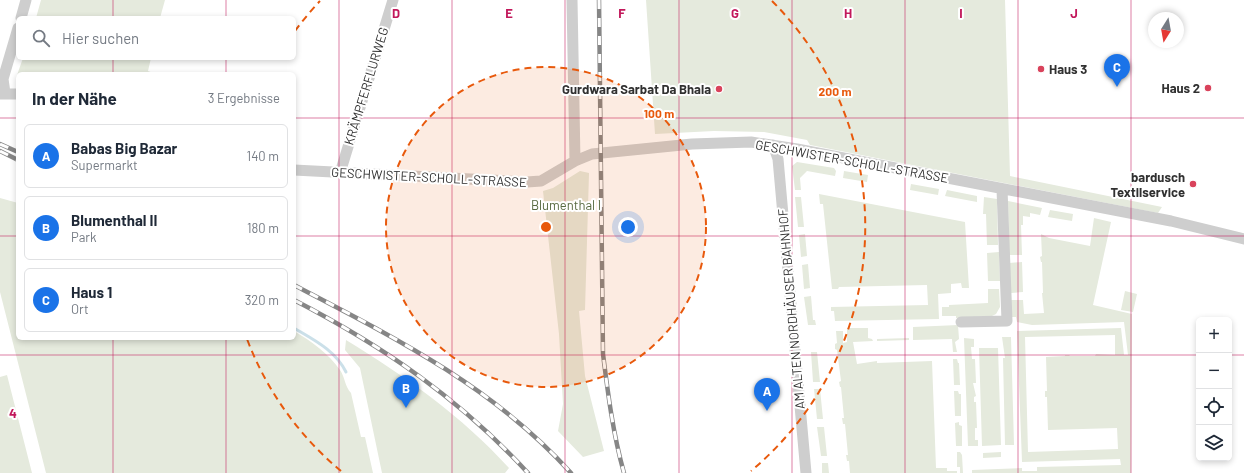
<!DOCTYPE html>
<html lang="de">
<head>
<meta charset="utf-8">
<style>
	body { margin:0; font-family:Barlow,sans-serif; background:#f2f2f3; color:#1f2937 }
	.controls { position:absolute; right:12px; bottom:12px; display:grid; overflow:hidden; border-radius:6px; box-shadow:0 2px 6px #0003 }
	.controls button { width:36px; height:36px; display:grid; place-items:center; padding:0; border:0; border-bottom:1px solid #e0e1e3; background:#fff; color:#1f2937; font:20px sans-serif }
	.compass { position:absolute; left:1148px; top:12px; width:36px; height:36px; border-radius:50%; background:#fff; box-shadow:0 2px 6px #0003; rotate:191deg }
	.you { position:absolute; left:628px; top:227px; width:14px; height:14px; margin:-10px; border:3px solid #fff; border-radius:50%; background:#1a73e8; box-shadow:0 0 0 6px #1a73e833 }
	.badge { display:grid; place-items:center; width:26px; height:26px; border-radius:50%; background:#1a73e8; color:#fff; font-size:13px; font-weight:700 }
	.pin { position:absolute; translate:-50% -33px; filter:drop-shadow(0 1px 2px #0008) }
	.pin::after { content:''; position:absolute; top:21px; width:14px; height:12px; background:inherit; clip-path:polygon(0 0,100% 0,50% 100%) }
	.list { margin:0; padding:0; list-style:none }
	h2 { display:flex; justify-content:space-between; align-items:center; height:52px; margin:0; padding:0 16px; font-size:17px }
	h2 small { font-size:13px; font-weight:400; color:#747a83 }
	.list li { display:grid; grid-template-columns:26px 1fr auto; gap:12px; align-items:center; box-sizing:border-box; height:64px; margin:0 8px 8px; padding:0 8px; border:1px solid #e0e1e3; border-radius:6px }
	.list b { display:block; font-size:15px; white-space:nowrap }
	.list p { margin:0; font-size:13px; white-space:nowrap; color:#747a83 }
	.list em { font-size:13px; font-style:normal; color:#747a83 }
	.icon { flex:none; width:22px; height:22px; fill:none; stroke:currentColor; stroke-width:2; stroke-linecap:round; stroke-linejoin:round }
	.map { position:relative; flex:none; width:1244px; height:473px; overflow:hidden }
	.search { position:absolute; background:#fff; box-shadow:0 2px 6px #0003; left:16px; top:16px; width:280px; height:44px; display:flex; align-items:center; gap:10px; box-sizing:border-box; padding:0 14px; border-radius:6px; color:#747a83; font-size:15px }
	.panel { position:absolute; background:#fff; box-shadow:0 2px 6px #0003; left:16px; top:72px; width:280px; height:268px; border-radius:6px }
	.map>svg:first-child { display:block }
	.green { fill:#e5eadd; fill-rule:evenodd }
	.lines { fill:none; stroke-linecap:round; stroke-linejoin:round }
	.stream { stroke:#cbe0e9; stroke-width:3 }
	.minor { stroke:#cecece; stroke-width:11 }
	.rail-casing { stroke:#868686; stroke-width:4.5 }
	.rail { stroke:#fff; stroke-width:3; stroke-dasharray:9; stroke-linecap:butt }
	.grid { fill:none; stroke:#c2185b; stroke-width:1; stroke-opacity:0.55 }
	.ring { fill:none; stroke:#e8590c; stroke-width:2; stroke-dasharray:7 5 }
	.poi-dot { fill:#d9425b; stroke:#fff; stroke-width:1.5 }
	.labels { text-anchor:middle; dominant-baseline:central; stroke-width:4; stroke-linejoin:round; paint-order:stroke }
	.poi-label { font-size:13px; font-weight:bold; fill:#313131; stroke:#fff; text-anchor:end }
	.street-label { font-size:13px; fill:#313131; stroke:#fff }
	.park-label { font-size:13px; fill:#586a41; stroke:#fff }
	.grid-label { font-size:13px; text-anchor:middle; font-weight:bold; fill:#c2185b; stroke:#fff; stroke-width:4; stroke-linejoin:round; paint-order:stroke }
	.centre { fill:#e8590c; stroke:#fff; stroke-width:2 }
	.ring-label { font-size:12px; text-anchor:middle; font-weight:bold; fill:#e8590c; stroke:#fff; stroke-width:4; stroke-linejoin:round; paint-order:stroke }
</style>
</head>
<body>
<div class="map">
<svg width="1244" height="473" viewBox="0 0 1244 473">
	<rect width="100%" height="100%" fill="#fff"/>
	<path class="green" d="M 41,0 L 165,0 L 160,18 L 36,18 Z
		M 646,0 L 1005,0 L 1010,176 L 1162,207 L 1158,213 L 810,145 L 807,140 L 764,132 L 714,131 L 655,134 Z
		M 23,58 L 151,58 L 148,71 L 156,74 L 18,74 L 18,80 L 16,78 Z
		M 797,162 L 834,168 L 836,171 L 835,176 L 807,171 L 800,178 L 801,190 L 795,190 L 792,166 Z
		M 580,171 L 589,173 L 585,310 L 579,311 L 585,376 L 604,451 L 583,457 L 558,431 L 563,404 L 559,334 L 543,191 L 553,188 Z
		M 844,171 L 868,175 L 867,182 L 843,178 Z
		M 911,184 L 939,189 L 938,195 L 910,190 Z
		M 947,190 L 977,196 L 977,202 L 945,196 Z
		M 819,194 L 965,222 L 969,288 L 962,288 L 961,283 L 951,284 L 951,293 L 938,294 L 939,319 L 835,321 L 834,311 L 831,311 L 831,307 L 928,305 L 927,285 L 839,287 L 838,289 L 832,289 L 823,204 L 820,204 Z
		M 795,197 L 801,197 L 804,227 L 798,227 Z
		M 984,197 L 997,199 L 998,245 L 987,245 L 986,214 L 983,214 Z
		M 0,198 L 18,203 L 18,338 L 294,338 L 294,331 C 311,341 329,354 340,370 C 345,377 345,387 351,393 L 361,437 L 365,437 L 373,473 L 46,473 L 0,292 Z
		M 1008,201 L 1042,208 L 1040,215 L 1030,213 L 1030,217 L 1023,216 L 1023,225 L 1021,225 L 1022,255 L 1009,255 Z
		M 1050,210 L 1073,214 L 1072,221 L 1048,217 Z
		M 1094,218 L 1111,222 L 1093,305 L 1132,314 L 1131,473 L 972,473 L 972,470 L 1022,468 L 1022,471 L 1037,471 L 1037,467 L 1121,465 L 1120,459 L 1022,462 L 1017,331 L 1121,328 L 1124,355 L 1128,355 L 1124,322 L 1032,325 L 1017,322 L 1016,317 L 1011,317 L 1010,300 L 1023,300 L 1024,314 L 1044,313 L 1042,293 L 1043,293 L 1042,262 L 1041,262 L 1040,257 L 1042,256 L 1041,234 L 1049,238 L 1090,246 ZM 1115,335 L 1115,355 L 1096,354 L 1095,356 L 1070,356 L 1069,355 L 1065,355 L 1065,356 L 1046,357 L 1047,391 L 1045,391 L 1045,397 L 1047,397 L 1048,430 L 1117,428 L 1118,449 L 1028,452 L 1025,337 Z
		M 805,234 L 807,256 L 801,257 L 799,235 Z
		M 999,252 L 1000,281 L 988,281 L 987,253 Z
		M 1022,262 L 1023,292 L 1011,293 L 1009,263 Z
		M 808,264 L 810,288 L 804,289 L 802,265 Z
		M 988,289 L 999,289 L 1000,307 L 996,314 L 992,316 L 956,318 L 956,316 L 942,316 L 942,307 L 949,307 L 949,305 L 988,303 Z
		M 1125,291 L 1137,294 L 1133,312 L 1121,310 Z
		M 811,296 L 813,320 L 815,320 L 816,325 L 808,325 L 804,297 Z
		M 958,325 L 959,339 L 955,342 L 957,352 L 953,352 L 952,339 L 913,340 L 913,327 Z
		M 847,328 L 868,328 L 868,338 L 872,339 L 873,341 L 853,342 L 857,364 L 877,361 L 877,363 L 932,361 L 936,468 L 947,468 L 947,471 L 957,471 L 957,473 L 850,473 L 849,461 L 847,461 L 846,455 L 848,455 L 845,424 L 843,424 L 842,418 L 844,418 L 841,387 L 840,387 L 839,382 L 841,381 L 837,350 L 835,349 L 835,344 L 837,343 L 836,331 L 843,331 L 843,343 L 847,342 Z
		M 1002,337 L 1011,337 L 1014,445 L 1005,445 L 1003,358 L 1005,358 Z
		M 909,338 L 909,340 L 877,341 L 877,339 Z
		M 964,338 L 974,339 L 974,347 L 971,347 L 972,359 L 975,359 L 976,383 L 973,383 L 976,396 L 974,397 L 974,402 L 976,402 L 977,428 L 975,428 L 975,440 L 978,440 L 978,446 L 968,446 Z
		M 346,340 C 405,376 462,416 509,468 L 505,473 L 382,473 L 360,368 L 345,350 Z
		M 979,348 L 998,348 L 1001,445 L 982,446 Z
		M 811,352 L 817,352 L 820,382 L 813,382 Z
		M 953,359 L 957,359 L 958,363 L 959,363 L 960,385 L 954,385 Z
		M 7,375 L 32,473 L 0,473 L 0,377 Z
		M 814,389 L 820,389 L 823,419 L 817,419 Z
		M 954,391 L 958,391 L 959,394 L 961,394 L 961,416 L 955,416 Z
		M 959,422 L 959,425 L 962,426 L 962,446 L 956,446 L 955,423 Z
		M 817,427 L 824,427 L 827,456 L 821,456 Z
		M 957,452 L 960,452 L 962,455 L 963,473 L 960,473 L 960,467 L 957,467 Z
		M 1001,452 L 1001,457 L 983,458 L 983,453 Z
		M 822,463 L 828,463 L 829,473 L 822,473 Z"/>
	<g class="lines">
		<path class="stream" d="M 294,328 C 314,340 335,350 346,372"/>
		<path class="minor" d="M 572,0 L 575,161
			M 21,18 L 26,0
			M 5,93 L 3,79 L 18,28
			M 0,94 L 18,94
			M 773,145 L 778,159 L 806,473
			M 294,170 L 527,182 L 541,181 L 575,161 L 592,154 L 692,144 L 751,142 L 797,149 L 1171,221 L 1244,239
			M 340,173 L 393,0
			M 961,322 L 1007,321 L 1002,189"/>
		<g class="rail-casing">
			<path id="rail" d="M 599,0 L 603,354 C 608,394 613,434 624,473
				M 0,144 L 18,152
				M 0,151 L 18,160
				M 294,285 C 394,337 495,388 571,473
				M 294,300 C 383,346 460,399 528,473"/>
		</g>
		<use href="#rail" class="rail"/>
	</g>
	<path class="grid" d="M 113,0 L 113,18M 226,0 L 226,18M 339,0 L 339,473M 452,0 L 452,473M 565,0 L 565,473M 679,0 L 679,473M 792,0 L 792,473M 905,0 L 905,473M 1018,0 L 1018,473M 1131,0 L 1131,473M 113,58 L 113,74M 226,58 L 226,74M 0,118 L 18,118M 294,118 L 1244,118M 0,236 L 18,236M 294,236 L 1244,236M 113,338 L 113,473M 226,338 L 226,473M 0,355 L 1199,355M 1229,355 L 1244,355"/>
	<circle cx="546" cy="227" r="160" fill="#e8590c" fill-opacity=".12"/>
	<g class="ring">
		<circle cx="546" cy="227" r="160"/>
		<path d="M341 471A319 319 0 0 1 247 339M295 31A319 319 0 0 1 320 1M772 1A319 319 0 0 1 751 471"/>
	</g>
	<g class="poi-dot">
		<circle cx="1041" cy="69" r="4"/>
		<circle cx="1208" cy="88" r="4"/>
		<circle cx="719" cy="89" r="4"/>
		<circle cx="1193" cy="184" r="4"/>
	</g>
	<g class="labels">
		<g class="poi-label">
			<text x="1049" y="69" text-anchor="start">Haus 3</text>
			<text x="1200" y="88">Haus 2</text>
			<text x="711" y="89">Gurdwara Sarbat Da Bhala</text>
			<text x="1185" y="177">bardusch<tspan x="1185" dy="15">Textilservice</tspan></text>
		</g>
		<g class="street-label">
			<text transform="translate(366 86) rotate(-73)">KRÄMPFERFLURWEG</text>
			<text transform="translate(852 161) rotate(10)">GESCHWISTER-SCHOLL-STRASSE</text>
			<text transform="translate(429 177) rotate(3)">GESCHWISTER-SCHOLL-STRASSE</text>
			<text transform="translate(791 309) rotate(-95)">AM ALTEN NORDHÄUSER BAHNHOF</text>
		</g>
		<g class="park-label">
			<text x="566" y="205">Blumenthal I</text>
		</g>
	</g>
	<g class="grid-label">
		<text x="396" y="18">D</text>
		<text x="509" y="18">E</text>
		<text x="622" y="18">F</text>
		<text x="735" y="18">G</text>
		<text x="848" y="18">H</text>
		<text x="961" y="18">I</text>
		<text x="1074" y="18">J</text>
		<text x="13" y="418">4</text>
	</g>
	<circle cx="546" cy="227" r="6" class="centre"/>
	<g class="ring-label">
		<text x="835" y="96">200 m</text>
		<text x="659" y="118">100 m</text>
	</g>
</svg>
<div class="controls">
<button>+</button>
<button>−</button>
<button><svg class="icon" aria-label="locate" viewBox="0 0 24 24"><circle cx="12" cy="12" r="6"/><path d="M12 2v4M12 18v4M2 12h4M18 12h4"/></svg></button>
<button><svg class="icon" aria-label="layers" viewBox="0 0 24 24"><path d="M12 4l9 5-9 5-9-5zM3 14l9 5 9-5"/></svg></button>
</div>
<svg class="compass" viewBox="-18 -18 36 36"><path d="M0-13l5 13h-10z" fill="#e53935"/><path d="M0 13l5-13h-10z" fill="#747a83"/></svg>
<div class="you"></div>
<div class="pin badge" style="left:767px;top:411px">A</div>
<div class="pin badge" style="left:406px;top:408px">B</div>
<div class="pin badge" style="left:1117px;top:87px">C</div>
<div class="search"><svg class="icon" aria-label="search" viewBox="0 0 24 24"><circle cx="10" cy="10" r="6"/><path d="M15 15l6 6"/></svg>Hier suchen</div>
<section class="panel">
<h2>In der Nähe<small>3 Ergebnisse</small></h2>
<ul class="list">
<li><span class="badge">A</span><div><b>Babas Big Bazar</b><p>Supermarkt</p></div><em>140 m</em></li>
<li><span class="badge">B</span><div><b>Blumenthal II</b><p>Park</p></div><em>180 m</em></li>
<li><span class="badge">C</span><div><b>Haus 1</b><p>Ort</p></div><em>320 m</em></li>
</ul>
</section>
</div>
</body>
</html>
